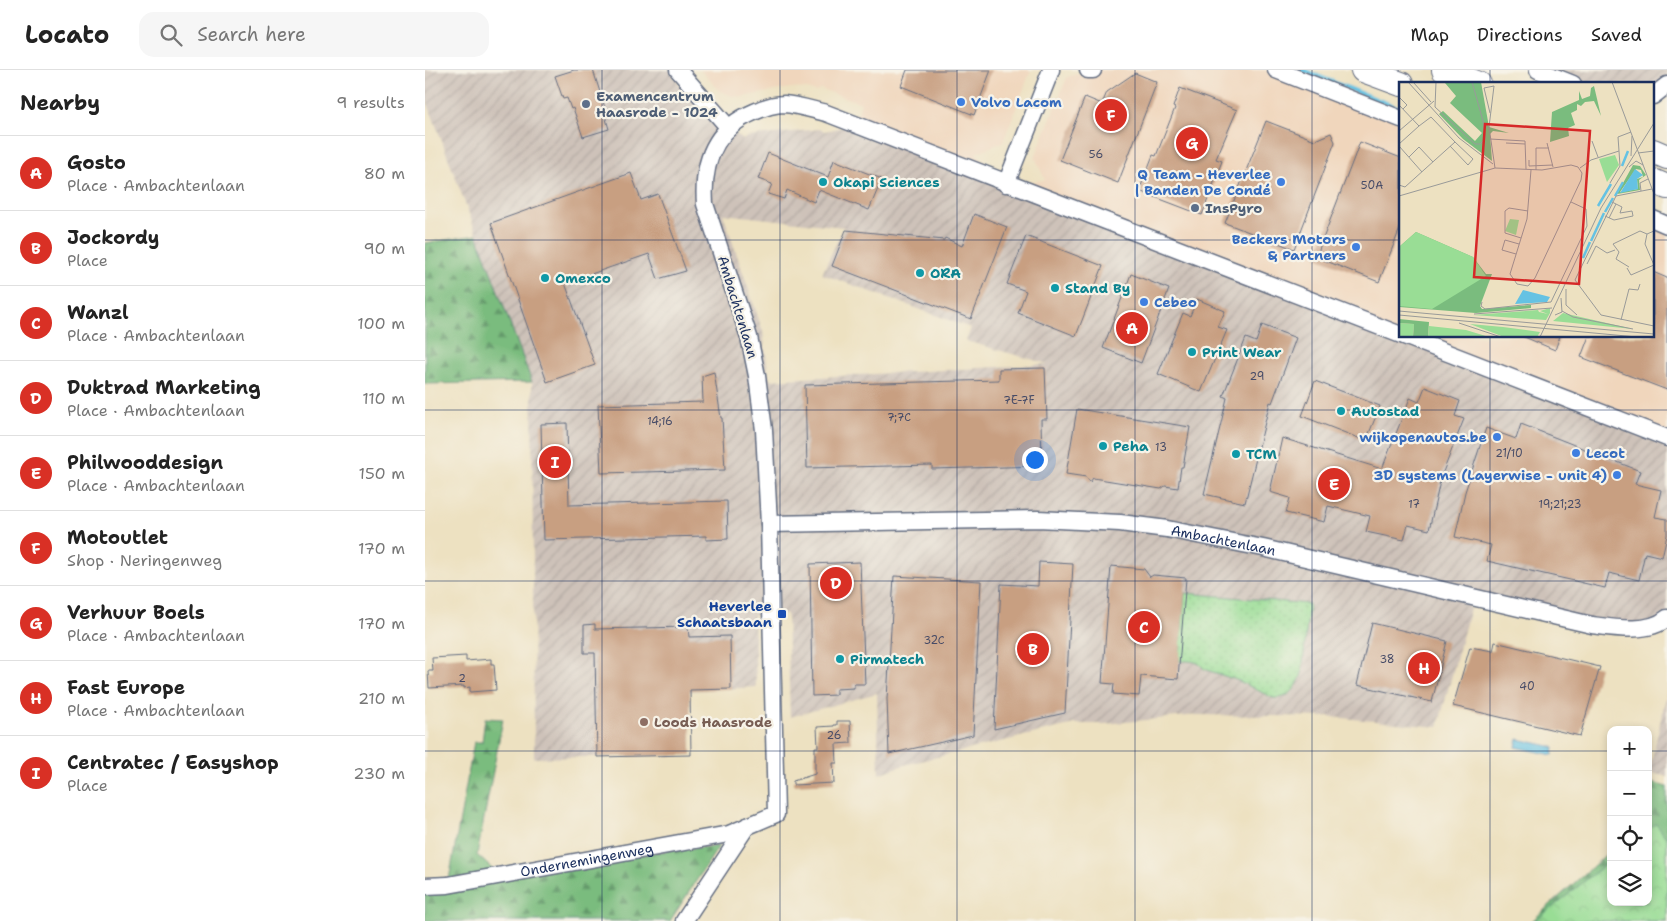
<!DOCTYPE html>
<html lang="en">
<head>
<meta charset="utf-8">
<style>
	body { margin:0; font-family:"Shantell Sans",sans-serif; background:#f6f6f6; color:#222 }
	.controls { position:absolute; right:15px; bottom:15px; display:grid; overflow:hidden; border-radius:10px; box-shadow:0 2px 8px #0003 }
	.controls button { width:45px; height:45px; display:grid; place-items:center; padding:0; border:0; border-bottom:1px solid #e0e0e0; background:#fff; color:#222; font:25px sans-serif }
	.you { position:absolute; left:609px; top:389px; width:18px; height:18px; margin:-12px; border:4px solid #fff; border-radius:50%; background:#1a73e8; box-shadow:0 0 0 8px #1a73e833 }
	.badge { display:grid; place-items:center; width:32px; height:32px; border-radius:50%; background:#d93025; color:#fff; font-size:16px; font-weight:700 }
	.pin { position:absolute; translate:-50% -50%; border:2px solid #fff; box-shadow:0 1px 5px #0006 }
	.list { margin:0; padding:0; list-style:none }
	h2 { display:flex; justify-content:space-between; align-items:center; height:65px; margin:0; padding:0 20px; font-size:21px }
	h2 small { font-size:16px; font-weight:400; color:#767676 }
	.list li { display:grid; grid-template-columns:32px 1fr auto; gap:15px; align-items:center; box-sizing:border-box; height:75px; padding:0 20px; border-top:1px solid #e0e0e0 }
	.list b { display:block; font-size:19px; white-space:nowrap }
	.list p { margin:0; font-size:16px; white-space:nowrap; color:#767676 }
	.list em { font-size:16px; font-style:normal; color:#767676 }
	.icon { flex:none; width:28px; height:28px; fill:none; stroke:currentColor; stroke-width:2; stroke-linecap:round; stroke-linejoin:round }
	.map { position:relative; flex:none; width:1242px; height:851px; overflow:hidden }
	header { display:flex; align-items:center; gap:30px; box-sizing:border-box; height:70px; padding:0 25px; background:#fff; border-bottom:1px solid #e0e0e0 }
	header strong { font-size:24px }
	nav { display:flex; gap:28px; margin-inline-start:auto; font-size:18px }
	.search { width:350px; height:45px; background:#f6f6f6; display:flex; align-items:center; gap:12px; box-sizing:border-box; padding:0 18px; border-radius:15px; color:#767676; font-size:19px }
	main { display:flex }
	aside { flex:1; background:#fff }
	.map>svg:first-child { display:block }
	.built { fill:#f0d6bc }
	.industrial { fill:url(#industrial-furrows); fill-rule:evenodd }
	.grass { fill:url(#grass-dots); stroke:#5a867a }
	.forest { fill:url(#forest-firs); stroke:#4a766e }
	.park { fill:url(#park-crowns); stroke:#5a867a }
	.water { fill:#65c2e3; stroke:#4078a0 }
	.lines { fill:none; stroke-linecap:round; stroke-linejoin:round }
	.stream { stroke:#65c2e3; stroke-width:4.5 }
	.building { fill:#c89f81 }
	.minor-casing { stroke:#646d81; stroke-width:19 }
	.highway-casing { stroke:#646d81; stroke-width:26 }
	.minor { stroke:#fff; stroke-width:16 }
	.highway { stroke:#fff; stroke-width:24 }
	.grid { fill:none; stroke:#1b2f5e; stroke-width:1; stroke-opacity:0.55 }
	.shop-dot { fill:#3f7fe0; stroke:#f7f3e8; stroke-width:2 }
	.service-dot { fill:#5c6f8a; stroke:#f7f3e8; stroke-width:2 }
	.culture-dot { fill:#0f9aa8; stroke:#f7f3e8; stroke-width:2 }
	.transit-dot { fill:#1a4fb4; stroke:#f7f3e8; stroke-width:2 }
	.education-dot { fill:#8d6e63; stroke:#f7f3e8; stroke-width:2 }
	.labels { text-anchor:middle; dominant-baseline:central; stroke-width:4.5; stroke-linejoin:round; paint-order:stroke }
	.number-label { font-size:11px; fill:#464b67 }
	.service-label { font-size:14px; font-weight:bold; fill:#4e5e75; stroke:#f7f3e8; text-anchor:start }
	.shop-label { font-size:14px; font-weight:bold; fill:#366cbe; stroke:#f7f3e8; text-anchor:end }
	.culture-label { font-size:14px; font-weight:bold; fill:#0d838f; stroke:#f7f3e8; text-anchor:start }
	.street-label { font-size:14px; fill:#1b2f5e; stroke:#f7f3e8 }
	.transit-label { font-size:14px; font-weight:bold; fill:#164399; stroke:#f7f3e8; text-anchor:end }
	.education-label { font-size:14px; font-weight:bold; fill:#785e54; stroke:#f7f3e8; text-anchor:start }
	.inset-river { fill:none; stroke:#65c2e3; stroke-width:2.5 }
	.inset-road { fill:none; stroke:#999a99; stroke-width:1 }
	.view { fill:#d62828; fill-opacity:0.15; stroke:#d62828; stroke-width:2.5 }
	.inset-edge { fill:none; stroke:#1b2f5e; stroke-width:2.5 }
</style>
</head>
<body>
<header>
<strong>Locato</strong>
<div class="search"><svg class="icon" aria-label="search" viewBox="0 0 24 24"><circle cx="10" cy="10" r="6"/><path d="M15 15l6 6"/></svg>Search here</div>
<nav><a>Map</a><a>Directions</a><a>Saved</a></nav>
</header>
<main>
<aside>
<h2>Nearby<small>9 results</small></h2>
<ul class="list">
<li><span class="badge">A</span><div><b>Gosto</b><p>Place · Ambachtenlaan</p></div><em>80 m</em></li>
<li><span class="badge">B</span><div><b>Jockordy</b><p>Place</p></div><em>90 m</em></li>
<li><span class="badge">C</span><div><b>Wanzl</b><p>Place · Ambachtenlaan</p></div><em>100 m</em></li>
<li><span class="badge">D</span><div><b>Duktrad Marketing</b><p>Place · Ambachtenlaan</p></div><em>110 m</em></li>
<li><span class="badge">E</span><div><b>Philwooddesign</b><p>Place · Ambachtenlaan</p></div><em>150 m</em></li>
<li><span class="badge">F</span><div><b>Motoutlet</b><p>Shop · Neringenweg</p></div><em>170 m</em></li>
<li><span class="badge">G</span><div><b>Verhuur Boels</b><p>Place · Ambachtenlaan</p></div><em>170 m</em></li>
<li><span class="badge">H</span><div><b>Fast Europe</b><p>Place · Ambachtenlaan</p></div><em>210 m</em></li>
<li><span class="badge">I</span><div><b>Centratec / Easyshop</b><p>Place</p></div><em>230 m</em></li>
</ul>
</aside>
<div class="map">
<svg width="1242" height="851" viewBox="0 0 1242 851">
	<defs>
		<pattern id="industrial-furrows" width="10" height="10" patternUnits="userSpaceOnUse" patternTransform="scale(1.25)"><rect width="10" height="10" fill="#cec2b9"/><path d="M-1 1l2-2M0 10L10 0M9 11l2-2" fill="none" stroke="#b0a7a1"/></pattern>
		<pattern id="grass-dots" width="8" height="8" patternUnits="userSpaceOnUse" patternTransform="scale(1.25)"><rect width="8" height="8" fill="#99dd95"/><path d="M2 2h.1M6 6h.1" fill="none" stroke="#83be83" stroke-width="1.8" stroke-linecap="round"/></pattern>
		<pattern id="forest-firs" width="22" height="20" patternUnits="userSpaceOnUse" patternTransform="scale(1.25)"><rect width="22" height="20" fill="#7abc7e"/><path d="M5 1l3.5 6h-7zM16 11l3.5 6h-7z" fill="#63996a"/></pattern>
		<pattern id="park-crowns" width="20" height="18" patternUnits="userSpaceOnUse" patternTransform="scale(1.25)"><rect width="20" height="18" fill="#99dd95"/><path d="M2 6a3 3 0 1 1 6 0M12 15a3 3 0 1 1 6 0" fill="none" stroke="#83be83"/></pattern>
	</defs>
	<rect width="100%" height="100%" fill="#f7f3e8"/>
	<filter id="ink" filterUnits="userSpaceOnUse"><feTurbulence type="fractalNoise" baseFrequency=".02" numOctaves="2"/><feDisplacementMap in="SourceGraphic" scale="10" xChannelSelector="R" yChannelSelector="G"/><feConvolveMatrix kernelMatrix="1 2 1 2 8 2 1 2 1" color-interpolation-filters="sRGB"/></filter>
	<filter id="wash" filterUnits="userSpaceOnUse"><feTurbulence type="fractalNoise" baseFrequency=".0096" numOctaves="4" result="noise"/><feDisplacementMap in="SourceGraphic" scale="20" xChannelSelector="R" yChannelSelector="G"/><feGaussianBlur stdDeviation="1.12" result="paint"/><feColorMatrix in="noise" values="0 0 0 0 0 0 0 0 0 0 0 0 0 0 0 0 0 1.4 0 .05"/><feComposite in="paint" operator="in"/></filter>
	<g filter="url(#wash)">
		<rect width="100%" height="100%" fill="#ede1c1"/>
		<path class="built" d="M 275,0 L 606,0 L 578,72 L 551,83 L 581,114 L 620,110 L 610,87 L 642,7 L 668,0 L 851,0 L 976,49 L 976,265 L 581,114 L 430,54 L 436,33 L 396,19 L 391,22 L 382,19 L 365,18 L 317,27 L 307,26 L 294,20 L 304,58 L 293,19 Z
			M 1228,149 L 1242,155 L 1242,368 L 979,266 L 1228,266 Z"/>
		<path class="industrial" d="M 0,0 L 246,0 L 256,19 L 318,70 L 322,67 L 394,59 L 400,61 L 430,54 L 1242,368 L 1242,559 L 1238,552 L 1202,559 L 1048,527 L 1013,657 L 907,647 L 773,645 L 680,654 L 649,654 L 479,695 L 454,704 L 452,623 L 365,647 L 362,544 L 329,545 L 331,617 L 265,621 L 266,685 L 109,688 L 107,312 L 0,26 ZM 298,144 L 419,157 L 397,204 L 546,258 L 541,271 L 623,294 L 344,310 L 338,262 Z
			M 1113,0 L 1242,0 L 1242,15 L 1228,26 L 1228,14 L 1148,14 Z
			M 1242,622 L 1242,707 L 1224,702 Z"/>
		<path class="grass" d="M 760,523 L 884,534 L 877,603 C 873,617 864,630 848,628 L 814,611 L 779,599 C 773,590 764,591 754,591 Z"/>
		<path class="forest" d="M 52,165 L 107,312 L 0,314 L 0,173 Z
			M 60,648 L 78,649 L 52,785 L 75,806 L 247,780 L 294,776 L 245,851 L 0,851 L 0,818 L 23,815 L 49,672 L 57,672 Z
			M 1223,712 L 1242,717 L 1242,851 L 1107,851 L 1186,780 L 1186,832 L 1223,832 Z"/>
		<path class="park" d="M 1231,754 L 1242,769 L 1242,851 L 1110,851 L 1186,790 L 1186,832 L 1223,832 L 1223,760 Z"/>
		<path class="water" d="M 1093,669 L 1129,677 L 1128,685 L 1091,677 Z"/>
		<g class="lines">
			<path class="stream" d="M 877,0 L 976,39"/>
		</g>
		<g id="blocks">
			<path class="building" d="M 149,0 L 168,0 L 180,38 L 178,39 L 184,59 L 158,67 L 148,38 L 146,39 L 142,28 L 138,29 L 130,6 Z
				M 482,0 L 566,0 L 549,45 L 476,16 Z
				M 710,3 L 732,12 L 693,113 L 635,90 L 660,27 L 677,34 L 682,22 Z
				M 755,18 L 812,40 L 791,89 L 797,91 L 777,145 L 714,121 L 728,85 L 731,86 L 750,38 L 748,37 Z
				M 841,51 L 890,70 L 906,63 L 910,72 L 869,179 L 800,153 Z
				M 935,72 L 976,88 L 976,156 L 954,212 L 891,187 Z
				M 343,83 L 403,107 L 409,90 L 457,109 L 444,140 L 394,120 L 389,132 L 362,120 L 359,129 L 343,124 L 347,114 L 333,109 Z
				M 206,103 L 216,130 L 233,124 L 261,201 L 233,209 L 224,184 L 140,213 L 170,295 L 122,312 L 66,153 Z
				M 549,144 L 582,157 L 546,249 L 407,196 L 421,160 L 519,170 L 520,168 L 537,176 Z
				M 601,166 L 678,196 L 651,266 L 593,243 L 601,221 L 582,214 Z
				M 1228,202 L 1242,208 L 1242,320 L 1156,287 L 1164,266 L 1228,266 Z
				M 706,204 L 744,219 L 716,293 L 678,278 Z
				M 772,229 L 800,241 L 793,257 L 802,260 L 776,322 L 733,304 L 758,243 L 765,246 Z
				M 837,255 L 871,268 L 847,333 L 845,332 L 820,433 L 779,424 L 802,328 L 798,326 L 821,268 L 831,272 Z
				M 1097,266 L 1135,266 L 1130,280 Z
				M 620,298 L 622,349 L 616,349 L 617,396 L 507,399 L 507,395 L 382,398 L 380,315 L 574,310 L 574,299 Z
				M 289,302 L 296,348 L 297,348 L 300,400 L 176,403 L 173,335 L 278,332 L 277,306 Z
				M 890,311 L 955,336 L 941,371 L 877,346 Z
				M 1000,317 L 1035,331 L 1030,346 L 1039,349 L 1016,407 L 1004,460 L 983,455 L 979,470 L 941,462 L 945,446 L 903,436 L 899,452 L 861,443 L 865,428 L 845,422 L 857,368 L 957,399 L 985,328 L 994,332 Z
				M 652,339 L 765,357 L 758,397 L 756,397 L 753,418 L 740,416 L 736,419 L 668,408 L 665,412 L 661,407 L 641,404 Z
				M 142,353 L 144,435 L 302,431 L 303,469 L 281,470 L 281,466 L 119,470 L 116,354 Z
				M 1096,354 L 1215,401 L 1210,414 L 1236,420 L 1230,447 L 1242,449 L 1242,465 L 1237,487 L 1220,483 L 1214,510 L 1184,503 L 1180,518 L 1062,491 L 1066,475 L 1030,467 L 1040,422 L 1061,358 L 1091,369 Z
				M 435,492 L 440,614 L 429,614 L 429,618 L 411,619 L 411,625 L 387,626 L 385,494 Z
				M 614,492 L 648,494 L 640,643 L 569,659 L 576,514 L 613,516 Z
				M 686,496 L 719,499 L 725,507 L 728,505 L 761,508 L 753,609 L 716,606 L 714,626 L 688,624 L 689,614 L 677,613 Z
				M 469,506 L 556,511 L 548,665 L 464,684 L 462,629 Z
				M 947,553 L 1022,571 L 1007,632 L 932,615 Z
				M 170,554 L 170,559 L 263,557 L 264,567 L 305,566 L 306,619 L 265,620 L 266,685 L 172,687 L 170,583 L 159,583 L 159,555 Z
				M 1070,572 L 1175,597 L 1155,666 L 1028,636 L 1045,577 L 1068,581 Z
				M 41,586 L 41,591 L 66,589 L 66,594 L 69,594 L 71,620 L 45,622 L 45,617 L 39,618 L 39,616 L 4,618 L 3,601 L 8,601 L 7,588 Z
				M 412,651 L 425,651 L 426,673 L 411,674 L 412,693 L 408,693 L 409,713 L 368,715 L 368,711 L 390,704 L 390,677 L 393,677 L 392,657 L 409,656 L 409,655 L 412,655 Z"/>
		</g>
	</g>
	<g filter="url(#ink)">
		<use href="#blocks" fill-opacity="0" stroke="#646d81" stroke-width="1"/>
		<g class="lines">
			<g class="minor-casing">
				<g id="minor">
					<path d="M 253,0 L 304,58"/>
					<path d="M 663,0 L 668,0"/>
					<path d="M 851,0 L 976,49"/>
					<path d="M 1113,0 L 1148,14"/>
					<path d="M 1228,26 L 1242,15"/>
					<path d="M 581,114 L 626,0"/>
					<path d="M 1228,149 L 1242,155"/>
					<path d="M 979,266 L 1242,368"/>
					<path id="s1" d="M 344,454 L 613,449 L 695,453 L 742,459 L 838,478 L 1167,555 C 1189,558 1224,564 1242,548"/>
					<path id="s2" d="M 0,816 L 23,815 L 304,764 L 351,744 L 344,454 L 339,360 L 332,306 L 324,267 L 280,134 C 277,93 289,59 329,42 C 338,38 350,34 359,34 C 373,35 388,40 401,43 L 976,265"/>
					<path d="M 259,851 L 322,756"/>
				</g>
			</g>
			<g class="highway-casing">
				<path id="highway" d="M 938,0 L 976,14
					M 1019,0 L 1054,14
					M 1228,81 L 1242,87
					M 1228,111 L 1242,117"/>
			</g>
			<use href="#minor" class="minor"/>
			<use href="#highway" class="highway"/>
		</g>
	</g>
	<path class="grid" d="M 177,0 L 177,851M 355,0 L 355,851M 532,0 L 532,851M 710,0 L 710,851M 887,0 L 887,851M 1065,0 L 1065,14M 0,170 L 976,170M 1228,170 L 1242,170M 1065,266 L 1065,851M 0,340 L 1242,340M 0,511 L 1242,511M 0,681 L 1186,681M 1223,681 L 1242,681"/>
	<g class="shop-dot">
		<circle cx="536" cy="32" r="5"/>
		<circle cx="856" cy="112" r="5"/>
		<circle cx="931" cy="177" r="5"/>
		<circle cx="719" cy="232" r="5"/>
		<circle cx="1072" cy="367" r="5"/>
		<circle cx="1151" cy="383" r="5"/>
		<circle cx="1192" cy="405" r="5"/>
	</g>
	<g class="service-dot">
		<circle cx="161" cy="34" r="5"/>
		<circle cx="770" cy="138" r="5"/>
	</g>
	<g class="culture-dot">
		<circle cx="398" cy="112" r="5"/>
		<circle cx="495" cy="203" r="5"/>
		<circle cx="120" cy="208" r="5"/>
		<circle cx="630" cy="218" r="5"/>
		<circle cx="767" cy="282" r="5"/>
		<circle cx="916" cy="341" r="5"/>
		<circle cx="678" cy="376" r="5"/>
		<circle cx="811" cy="384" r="5"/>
		<circle cx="415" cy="589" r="5"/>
	</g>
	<rect class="transit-dot" x="352" y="539" width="10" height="10" rx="2.5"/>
	<circle class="education-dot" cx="219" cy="652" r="5"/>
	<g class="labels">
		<g class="number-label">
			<text x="671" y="84">56</text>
			<text x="947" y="115">50A</text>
			<text x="832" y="306">29</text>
			<text x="594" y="330">7E-7F</text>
			<text x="474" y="347">7;7C</text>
			<text x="235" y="351">14;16</text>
			<text x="736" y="377">13</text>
			<text x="1084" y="383">21/10</text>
			<text x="989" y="434">17</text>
			<text x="1135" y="434">19;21;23</text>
			<text x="509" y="570">32C</text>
			<text x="962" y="589">38</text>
			<text x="37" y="608">2</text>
			<text x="1102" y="616">40</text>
			<text x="409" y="665">26</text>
		</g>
		<g class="service-label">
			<text x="171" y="26">Examencentrum<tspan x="171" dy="16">Haasrode - 1024</tspan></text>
			<text x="780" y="138">InsPyro</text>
		</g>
		<g class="shop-label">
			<text x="546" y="32" text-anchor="start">Volvo Lacom</text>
			<text x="846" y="104">Q Team - Heverlee<tspan x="846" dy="16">| Banden De Condé</tspan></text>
			<text x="921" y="169">Beckers Motors<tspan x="921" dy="16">&amp; Partners</tspan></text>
			<text x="729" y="232" text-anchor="start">Cebeo</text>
			<text x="1062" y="367">wijkopenautos.be</text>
			<text x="1161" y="383" text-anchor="start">Lecot</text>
			<text x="1182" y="405">3D systems (Layerwise - unit 4)</text>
		</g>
		<g class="culture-label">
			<text x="408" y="112">Okapi Sciences</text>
			<text x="505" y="203">ORA</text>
			<text x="130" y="208">Omexco</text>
			<text x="640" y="218">Stand By</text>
			<text x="777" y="282">Print Wear</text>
			<text x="926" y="341">Autostad</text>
			<text x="688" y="376">Peha</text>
			<text x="821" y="384">TCM</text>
			<text x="425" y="589">Pirmatech</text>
		</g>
		<g class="street-label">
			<text transform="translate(313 237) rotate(73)">Ambachtenlaan</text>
			<text stroke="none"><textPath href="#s1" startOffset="456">Ambachtenlaan</textPath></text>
			<text stroke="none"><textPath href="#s2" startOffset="164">Ondernemingenweg</textPath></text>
		</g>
		<g class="transit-label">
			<text x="347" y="536">Heverlee<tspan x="347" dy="16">Schaatsbaan</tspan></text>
		</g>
		<g class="education-label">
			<text x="229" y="652">Loods Haasrode</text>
		</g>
	</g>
	<g transform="translate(974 12)">
		<rect width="255" height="255" fill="#ede1c1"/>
		<path d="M 111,137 L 120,138 L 117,153 L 106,149 ZM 151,226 L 151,231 L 147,238 L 74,233 L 139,228 L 140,230 L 149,232 L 141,229 ZM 164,231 L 234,247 L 154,239 ZM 0,241 L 15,242 L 14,255 L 0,255 ZM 71,242 L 104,245 L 141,250 L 138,255 L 105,255 ZM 30,244 L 67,248 L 90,255 L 29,255 Z" fill="#99dd95"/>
		<path d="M 82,0 L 90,45 L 110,51 L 94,49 L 91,52 L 93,79 L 64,57 L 40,32 L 44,29 L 76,59 L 83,51 L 51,21 L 57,14 L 46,1 ZM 195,4 L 202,34 L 195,19 L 186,20 L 182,24 L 178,22 L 178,28 L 172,31 L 176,43 L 169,46 L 170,54 L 151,60 L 153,30 L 180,18 L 180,9 L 183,17 L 191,14 L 192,6 ZM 234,83 L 241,84 L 247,93 L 240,98 L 241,108 L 218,112 ZM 237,87 L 242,88 L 244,95 L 238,97 L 239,107 L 221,110 ZM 17,150 L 74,175 L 87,192 L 93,192 L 81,224 L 83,227 L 132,223 L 132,226 L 77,231 L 0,225 L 0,165 ZM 0,237 L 30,240 L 29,255 L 14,255 L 15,242 L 0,241 Z" fill="#7abc7e" fill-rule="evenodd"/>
		<path d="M 216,73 L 220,83 L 208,100 L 200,77 Z" fill="#99dd95"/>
		<path d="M 17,150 L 74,175 L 87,194 L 33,227 L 0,224 L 0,165 Z" fill="#99dd95"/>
		<path d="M 236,87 L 244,93 L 238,97 L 239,107 L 221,111 ZM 124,208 L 151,215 L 148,220 L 116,222 Z" fill="#65c2e3"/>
		<path class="inset-river" d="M 223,84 L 229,69M 216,114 L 224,100M 199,124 L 212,102M 206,130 L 214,116M 192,159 L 205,131M 184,176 L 191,160"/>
		<path class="inset-road" d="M 9,0 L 60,56 L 94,82M 14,0 L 32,20M 37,0 L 36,25 L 76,62 L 81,62 L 86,57 L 84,39 L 73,0M 213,0 L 255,112M 0,15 L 8,23 L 4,27M 0,23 L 20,44 L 32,35 L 56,60 L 6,105 L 0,103M 91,31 L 85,6 L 95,4 L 90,45 L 96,86M 0,49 L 35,19M 91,57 L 126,59 L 127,87M 193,59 L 199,75M 107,61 L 126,62M 148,61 L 154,85M 0,62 L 20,44M 0,64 L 23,90M 51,64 L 69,83 L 74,77 L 56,60M 239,71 L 255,69M 232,74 L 233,54M 10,75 L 20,65 L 34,80M 130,78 L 130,84 L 154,83M 230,85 L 237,79 L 244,83M 181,86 L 192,78 L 220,69 L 219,55 L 232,50M 137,88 L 137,66 L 150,66M 211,101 L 221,84 L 220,69M 253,107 L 217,114 L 176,198 L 202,233 L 255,244M 242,109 L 241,101 L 249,97M 0,114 L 96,86 L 143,88 L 172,83 L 179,85 L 183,91 L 182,98 L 136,196 L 129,204 L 118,202 L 111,192 L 128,137 L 132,88M 172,120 L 187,127M 206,134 L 215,138 L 234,134 L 233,129 L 221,131 L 223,125 L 213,120M 210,136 L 217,122M 248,152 L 246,162 L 255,183M 122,156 L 106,151 L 106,129 L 110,126 L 129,129M 117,172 L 103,168 L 106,158 L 120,162M 188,182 L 197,164 L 208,171 L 216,168M 230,185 L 217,177 L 220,170 L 214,162 L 241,149 L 248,152 L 255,149M 228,186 L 232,193 L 255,183M 167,207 L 167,223 L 178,233M 83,220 L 82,224 L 86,227 L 152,220 L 188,144 L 187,127M 0,229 L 255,252M 163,229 L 174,235 L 234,247M 75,232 L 153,226M 0,233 L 238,255M 156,233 L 163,230 L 162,216M 222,238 L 230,207 L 239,208 L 241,202M 60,241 L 102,255M 141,255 L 202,126 L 255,41"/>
		<path class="view" d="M 86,42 L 191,49 L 180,202 L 75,195 Z"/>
		<rect width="255" height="255" class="inset-edge"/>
	</g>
</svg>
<div class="controls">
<button>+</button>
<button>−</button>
<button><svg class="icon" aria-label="locate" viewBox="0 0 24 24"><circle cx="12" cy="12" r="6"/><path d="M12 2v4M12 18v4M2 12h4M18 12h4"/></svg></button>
<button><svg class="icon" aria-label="layers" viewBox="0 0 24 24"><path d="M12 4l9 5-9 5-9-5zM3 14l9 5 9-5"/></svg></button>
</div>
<div class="you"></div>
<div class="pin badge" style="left:707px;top:258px">A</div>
<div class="pin badge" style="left:608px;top:579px">B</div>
<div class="pin badge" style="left:719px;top:557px">C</div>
<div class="pin badge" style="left:411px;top:513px">D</div>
<div class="pin badge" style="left:909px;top:414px">E</div>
<div class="pin badge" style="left:686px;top:45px">F</div>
<div class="pin badge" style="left:767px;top:73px">G</div>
<div class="pin badge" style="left:999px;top:598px">H</div>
<div class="pin badge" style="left:130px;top:392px">I</div>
</div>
</main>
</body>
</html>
